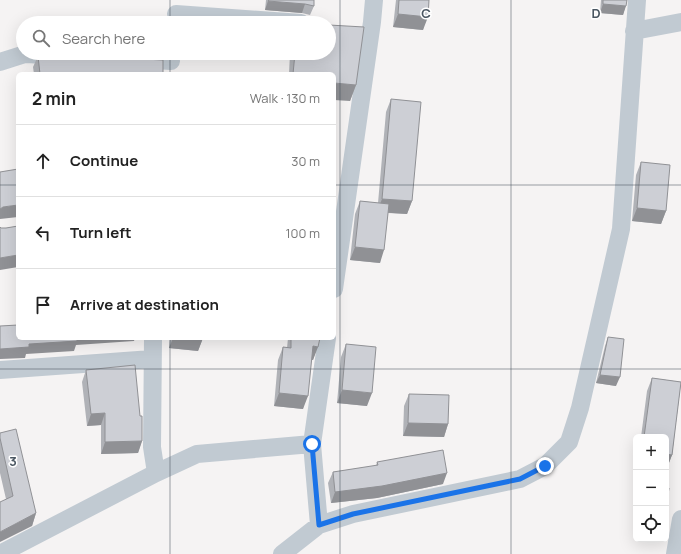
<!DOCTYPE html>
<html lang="en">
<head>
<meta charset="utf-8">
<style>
	body { margin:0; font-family:Manrope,sans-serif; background:#f2f2f2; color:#222 }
	.controls { position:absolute; right:12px; bottom:12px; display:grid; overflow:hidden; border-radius:6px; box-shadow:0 4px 16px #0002 }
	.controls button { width:36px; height:36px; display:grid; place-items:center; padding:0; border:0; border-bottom:1px solid #e0e0e0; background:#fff; color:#222; font:20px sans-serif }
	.stop { position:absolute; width:12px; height:12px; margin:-9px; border:3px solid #1a73e8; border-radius:50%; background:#fff }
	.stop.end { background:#1a73e8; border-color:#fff; box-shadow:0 1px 4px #0008 }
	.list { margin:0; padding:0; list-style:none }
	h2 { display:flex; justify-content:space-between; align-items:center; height:52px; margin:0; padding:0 16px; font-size:17px }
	h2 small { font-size:13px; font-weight:400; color:#767676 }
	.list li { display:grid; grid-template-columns:26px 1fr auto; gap:12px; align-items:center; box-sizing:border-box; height:72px; padding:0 16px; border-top:1px solid #e0e0e0 }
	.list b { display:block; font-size:15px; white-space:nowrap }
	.list em { font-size:13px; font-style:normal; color:#767676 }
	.icon { flex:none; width:22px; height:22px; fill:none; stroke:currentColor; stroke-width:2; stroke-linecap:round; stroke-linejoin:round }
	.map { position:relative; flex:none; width:681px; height:554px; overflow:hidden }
	.search { position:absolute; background:#fff; box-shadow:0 4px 16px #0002; left:16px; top:16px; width:320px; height:44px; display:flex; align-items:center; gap:10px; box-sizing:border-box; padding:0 14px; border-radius:22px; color:#767676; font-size:15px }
	.panel { position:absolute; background:#fff; box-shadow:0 4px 16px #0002; left:16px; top:72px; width:320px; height:268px; border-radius:6px }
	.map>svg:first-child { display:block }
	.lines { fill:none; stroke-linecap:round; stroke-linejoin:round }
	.minor { stroke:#c1cad2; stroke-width:18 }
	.wall { fill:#b0b2b7 }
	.shaded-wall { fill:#909195 }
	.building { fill:#cdcfd5; stroke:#909195 }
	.route { stroke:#1a73e8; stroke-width:5 }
	.grid { fill:none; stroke:#4a5661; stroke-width:1; stroke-opacity:0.55 }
	.grid-label { font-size:13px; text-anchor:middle; font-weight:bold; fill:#4a5661; stroke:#fff; stroke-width:3; stroke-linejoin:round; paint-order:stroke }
</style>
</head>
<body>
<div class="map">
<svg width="681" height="554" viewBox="0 0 681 554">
	<rect width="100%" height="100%" fill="#f5f3f3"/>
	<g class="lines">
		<path class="minor" d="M 176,14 L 301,23
			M 634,31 L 681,22
			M 138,59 L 171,61
			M 0,62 L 25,54 L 68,56
			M 334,289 L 372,22 L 374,0
			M 153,338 L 152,447 L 156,473 L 197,454 L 312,444
			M 0,370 L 152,359
			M 319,525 L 312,444 L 327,338
			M 0,554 L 156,473
			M 282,554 L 319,525 L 353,514 L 520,479 L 545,466 L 569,442 L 580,408 L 621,229 L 637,0
			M 675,554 L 681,519"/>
	</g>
	<path class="wall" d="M 266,0 L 314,0 L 314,6 L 310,15 L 302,13 L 265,10 Z
		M 396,0 L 429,0 L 423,30 L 393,27 Z
		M 601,0 L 627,0 L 623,15 L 600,13 Z
		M 290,53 L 329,53 L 356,85 L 350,101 L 334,74 L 289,74 Z
		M 38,56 L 163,74 L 34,74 L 33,67 Z
		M 391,99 L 412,201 L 407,214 L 388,213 L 380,263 L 350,260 L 355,214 L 360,201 L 378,203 L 386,112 Z
		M 641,162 L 666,211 L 661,224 L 632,221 L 636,175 Z
		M 608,337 L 616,386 L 596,383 L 605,346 Z
		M 170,338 L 203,338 L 198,351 L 169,348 Z
		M 288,338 L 320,338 L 313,360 L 311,359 L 303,409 L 274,406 L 278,360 L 283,347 L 287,348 Z
		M 346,344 L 367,406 L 337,403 L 341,357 Z
		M 86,370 L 142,441 L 138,453 L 101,454 L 101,425 L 87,426 L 82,382 Z
		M 652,378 L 681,382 L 672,455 L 667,468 L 666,468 L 666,437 L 641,437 L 647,391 Z
		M 409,394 L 448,424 L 444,437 L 403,436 L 404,406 Z
		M 0,433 L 36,513 L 32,526 L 6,499 L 0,473 Z
		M 377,462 L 443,484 L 377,498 L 331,503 L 328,483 L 333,472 L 376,466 Z
		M 636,504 L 636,526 L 633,525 Z"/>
	<path class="shaded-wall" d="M 268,1 L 305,4 L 302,13 L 265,10 Z
		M 603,4 L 626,6 L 623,15 L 600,13 Z
		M 398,14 L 428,17 L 423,30 L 393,27 Z
		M 334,83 L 356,85 L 350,101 L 334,100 Z
		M 382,199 L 412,201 L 407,214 L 377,212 Z
		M 18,205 L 18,217 L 0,219 L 0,209 L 3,207 Z
		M 637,208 L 666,211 L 661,224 L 632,221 Z
		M 355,247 L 384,250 L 380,263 L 350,260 Z
		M 18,255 L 18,267 L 0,270 L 0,258 Z
		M 76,338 L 135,338 L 134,341 L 76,345 L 74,351 L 26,354 L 25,358 L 0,359 L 0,349 L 29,344 Z
		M 173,338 L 203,338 L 198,351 L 169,348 Z
		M 313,346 L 318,347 L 313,360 L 308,359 Z
		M 600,375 L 620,377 L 616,386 L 596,383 Z
		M 342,390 L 372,393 L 367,406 L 337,403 Z
		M 279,393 L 308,396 L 303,409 L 274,406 Z
		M 105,413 L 101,425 L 87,426 L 91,414 Z
		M 408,423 L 448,424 L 444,437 L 403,436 Z
		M 142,441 L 138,453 L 101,454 L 105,442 Z
		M 666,454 L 672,455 L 667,468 L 666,468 Z
		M 447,473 L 443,484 L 377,498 L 331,503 L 335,492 Z
		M 36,513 L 32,526 L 0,542 L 0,532 Z
		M 636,518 L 636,526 L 633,525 Z"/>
	<path class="building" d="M 269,0 L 314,0 L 314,6 L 305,4 L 268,1 Z
		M 399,0 L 429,0 L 428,17 L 398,14 Z
		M 603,0 L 627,0 L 626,6 L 603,4 Z
		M 298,22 L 309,23 L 297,23 Z
		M 329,25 L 364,27 L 356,85 L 334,83 L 334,74 L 293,74 L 295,53 L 329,53 Z
		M 49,54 L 163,60 L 163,74 L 40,74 L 38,56 Z
		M 391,99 L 421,102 L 412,201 L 382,199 Z
		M 641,162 L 670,165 L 666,211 L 637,208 Z
		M 18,169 L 18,205 L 3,207 L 0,209 L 0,172 Z
		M 360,201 L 389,204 L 384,250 L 355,247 Z
		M 18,226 L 18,255 L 0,258 L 0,227 L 1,228 L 6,228 Z
		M 18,325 L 18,338 L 77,338 L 77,341 L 29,344 L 29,347 L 0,349 L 0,326 Z
		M 608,337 L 624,339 L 620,377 L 600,375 Z
		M 291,338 L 320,338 L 318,347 L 313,346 L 308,396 L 279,393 L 283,347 L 291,348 Z
		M 346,344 L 376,347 L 372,393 L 342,390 Z
		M 135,365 L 140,416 L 142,416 L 142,441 L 105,442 L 105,413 L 91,414 L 86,370 Z
		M 652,378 L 681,382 L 672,455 L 666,454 L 666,437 L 644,437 Z
		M 409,394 L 449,395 L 448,424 L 408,423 Z
		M 16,429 L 36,513 L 0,532 L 0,502 L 13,496 L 0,438 L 0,433 Z
		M 443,450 L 447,473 L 382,486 L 335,492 L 333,472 L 378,465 L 377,462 Z
		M 666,488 L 669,488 L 666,508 Z"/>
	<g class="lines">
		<path class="route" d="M 312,444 L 319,525 L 353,514 L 520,479 L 545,466"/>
	</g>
	<path class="grid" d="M 170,0 L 170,23M 340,0 L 340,554M 511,0 L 511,554M 170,53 L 170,74M 0,185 L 18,185M 334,185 L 681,185M 170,338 L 170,554M 0,369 L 681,369"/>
	<g class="grid-label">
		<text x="426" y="18">C</text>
		<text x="596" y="18">D</text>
		<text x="13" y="466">3</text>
	</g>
</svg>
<div class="controls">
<button>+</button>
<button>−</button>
<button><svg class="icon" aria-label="locate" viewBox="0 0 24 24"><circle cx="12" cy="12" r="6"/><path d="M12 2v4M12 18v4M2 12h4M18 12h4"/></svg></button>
</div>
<div class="stop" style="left:312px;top:444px"></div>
<div class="stop end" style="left:545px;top:466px"></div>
<div class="search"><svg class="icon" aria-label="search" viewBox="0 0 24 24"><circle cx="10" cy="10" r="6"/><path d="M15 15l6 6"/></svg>Search here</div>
<section class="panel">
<h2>2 min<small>Walk · 130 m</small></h2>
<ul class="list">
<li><svg class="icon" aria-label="ahead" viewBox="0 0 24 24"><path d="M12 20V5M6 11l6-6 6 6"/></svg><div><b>Continue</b></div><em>30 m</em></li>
<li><svg class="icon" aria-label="left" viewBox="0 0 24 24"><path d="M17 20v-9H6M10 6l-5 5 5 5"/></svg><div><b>Turn left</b></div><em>100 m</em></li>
<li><svg class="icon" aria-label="arrive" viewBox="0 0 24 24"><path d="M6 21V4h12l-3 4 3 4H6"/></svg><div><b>Arrive at destination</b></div></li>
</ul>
</section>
</div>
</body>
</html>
